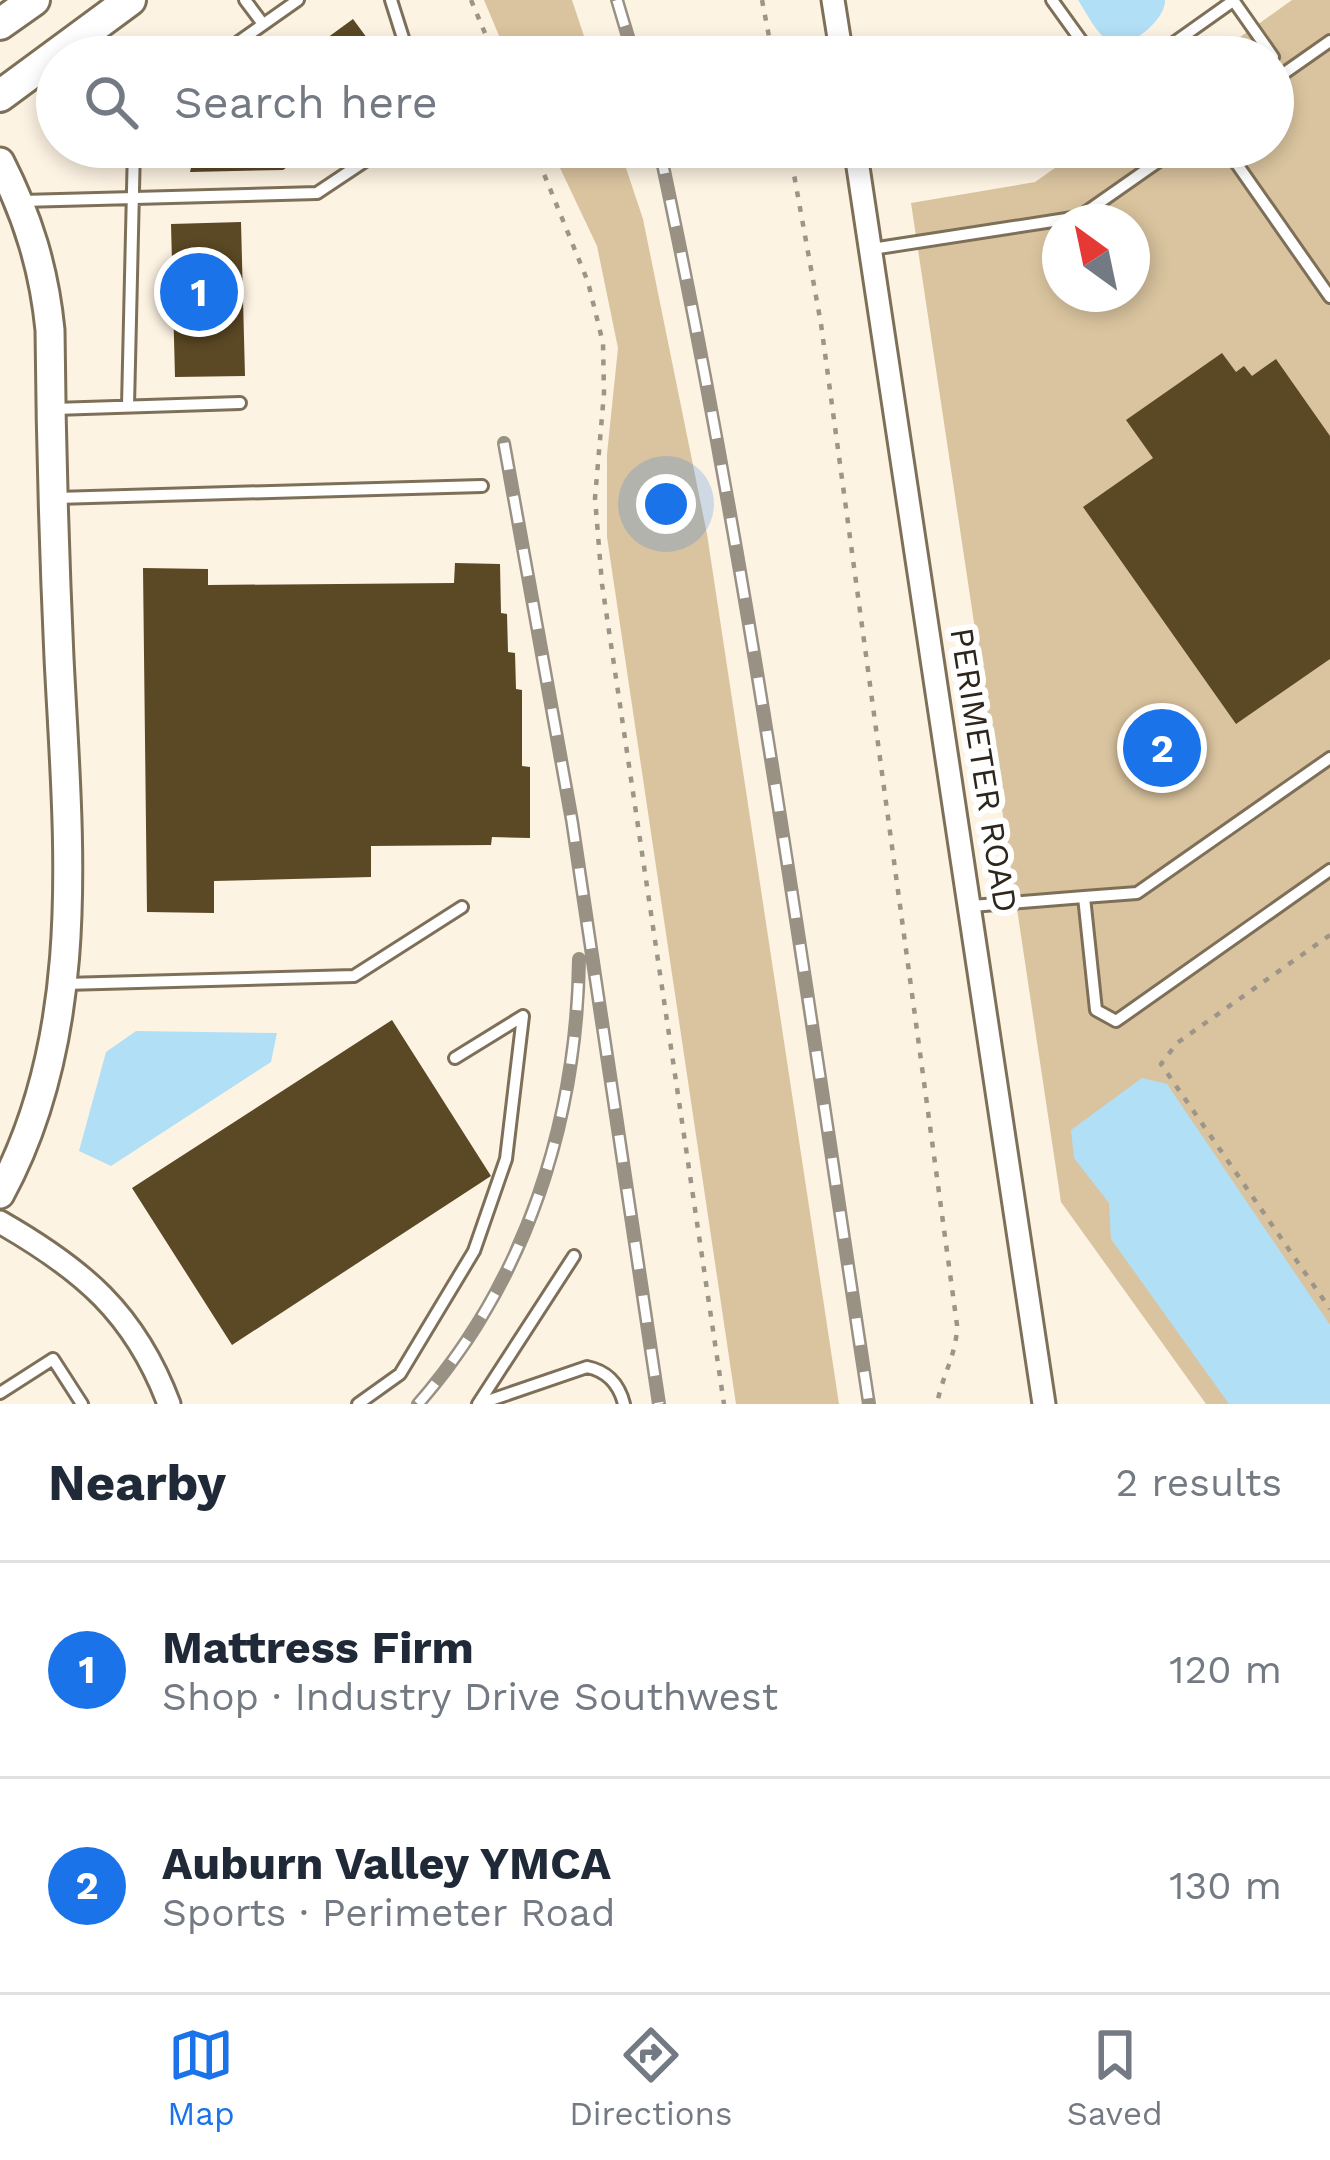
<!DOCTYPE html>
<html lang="en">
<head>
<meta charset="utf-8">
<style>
	body { margin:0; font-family:"Work Sans",sans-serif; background:#f2f2f3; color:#1f2937 }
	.compass { position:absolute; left:1042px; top:204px; width:108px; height:108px; border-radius:50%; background:#fff; box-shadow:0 6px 18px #0003; rotate:327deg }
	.you { position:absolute; left:666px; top:504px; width:42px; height:42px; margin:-30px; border:9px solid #fff; border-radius:50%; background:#1a73e8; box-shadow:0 0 0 18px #1a73e833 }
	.badge { display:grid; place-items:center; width:78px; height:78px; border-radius:50%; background:#1a73e8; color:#fff; font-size:39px; font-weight:700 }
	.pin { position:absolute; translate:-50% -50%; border:6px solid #fff; box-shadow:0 3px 12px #0006 }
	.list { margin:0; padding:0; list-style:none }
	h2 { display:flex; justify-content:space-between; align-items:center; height:156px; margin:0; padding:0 48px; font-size:51px }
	h2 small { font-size:39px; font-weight:400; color:#747a83 }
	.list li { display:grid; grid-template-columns:78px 1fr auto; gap:36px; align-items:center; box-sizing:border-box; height:216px; padding:0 48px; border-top:3px solid #e0e1e3 }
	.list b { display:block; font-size:45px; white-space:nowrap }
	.list p { margin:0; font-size:39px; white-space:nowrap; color:#747a83 }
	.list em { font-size:39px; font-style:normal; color:#747a83 }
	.icon { flex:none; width:66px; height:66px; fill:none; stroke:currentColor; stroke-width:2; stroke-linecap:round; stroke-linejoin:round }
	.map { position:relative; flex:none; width:1330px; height:1404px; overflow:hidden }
	.search { position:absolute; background:#fff; box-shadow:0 6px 18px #0003; left:36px; right:36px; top:36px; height:132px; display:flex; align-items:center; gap:30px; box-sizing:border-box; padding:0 42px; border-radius:66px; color:#747a83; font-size:45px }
	.sheet { height:588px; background:#fff }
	nav { display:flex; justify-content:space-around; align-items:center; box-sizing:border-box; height:168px; border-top:3px solid #e0e1e3; background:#fff; font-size:33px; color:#747a83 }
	nav a { display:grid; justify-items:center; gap:6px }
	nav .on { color:#1a73e8 }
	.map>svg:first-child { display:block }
	.green { fill:#dac49f; fill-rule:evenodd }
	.water { fill:#b1dff6 }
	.building { fill:#5b4824 }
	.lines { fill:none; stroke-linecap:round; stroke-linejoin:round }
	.service-casing { stroke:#7e7058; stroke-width:16 }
	.minor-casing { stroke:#7e7058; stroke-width:27 }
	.tertiary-casing { stroke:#7e7058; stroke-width:33 }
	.secondary-casing { stroke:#7e7058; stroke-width:36 }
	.path { stroke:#9d9588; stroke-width:4.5; stroke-dasharray:6 9; stroke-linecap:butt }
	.service { stroke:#fff; stroke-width:10 }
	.minor { stroke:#fff; stroke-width:21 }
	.tertiary { stroke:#fff; stroke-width:27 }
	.secondary { stroke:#fff; stroke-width:30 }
	.rail-casing { stroke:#999184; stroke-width:14 }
	.rail { stroke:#fff; stroke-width:9; stroke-dasharray:27; stroke-linecap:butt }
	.labels { text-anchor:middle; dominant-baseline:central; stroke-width:12; stroke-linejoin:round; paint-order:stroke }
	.street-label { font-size:33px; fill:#2c261c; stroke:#fff }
</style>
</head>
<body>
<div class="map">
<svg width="1330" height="1404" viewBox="0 0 1330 1404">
	<rect width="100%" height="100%" fill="#fdf3e3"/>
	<path class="green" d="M 484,0 L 572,0 L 591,57 L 508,57 Z
		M 1292,0 L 1330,0 L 1330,1404 L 1206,1404 L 1061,1202 L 911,203 L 1035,182 L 1085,147 L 1273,147 L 1273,57 L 1212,57 ZM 1060,222 L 1132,222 L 1132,294 L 1060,294 Z
		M 550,147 L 619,147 L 643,219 L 707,534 L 839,1404 L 736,1404 L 607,537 L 607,454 L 618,348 L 597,246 Z"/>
	<path class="water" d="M 1078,0 L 1165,0 C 1166,19 1129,53 1108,40 C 1096,33 1086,12 1078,0 Z
		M 136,1031 L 277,1033 L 271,1062 L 111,1166 L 79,1151 L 106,1052 Z
		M 1142,1078 L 1167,1084 L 1330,1325 L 1330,1404 L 1229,1404 L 1111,1239 L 1109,1203 L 1074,1158 L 1071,1130 Z"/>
	<path class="building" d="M 353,19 L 381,57 L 301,57 Z
		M 196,147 L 315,147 L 283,170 L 190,172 Z
		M 241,222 L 245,376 L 175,377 L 171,224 Z
		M 1222,353 L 1236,372 L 1244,366 L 1252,376 L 1276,359 L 1330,436 L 1330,659 L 1236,724 L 1083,507 L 1153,458 L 1126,420 Z
		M 455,563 L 500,564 L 501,613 L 507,614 L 508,652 L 515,653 L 516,689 L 522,690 L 522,766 L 530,767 L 530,838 L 492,837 L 491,845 L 371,846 L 371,877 L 214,881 L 214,913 L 147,912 L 143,568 L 208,569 L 208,585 L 454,583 Z
		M 392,1020 L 491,1176 L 232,1345 L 132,1188 Z"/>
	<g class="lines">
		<g class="service-casing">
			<path id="service" d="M 245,0 L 263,24
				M 391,0 L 409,57
				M 1052,0 L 1093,57
				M 1233,0 L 1273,57
				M 217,57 L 298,0
				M 1154,57 L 1233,1
				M 1273,81 L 1330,41
				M 1225,147 L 1330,297
				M 22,201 L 317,193 L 386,147
				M 872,249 L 1079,217 L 1179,147
				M 128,406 L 134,147
				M 54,409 L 240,403
				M 56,498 L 482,486
				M 1084,897 L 1137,893 L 1330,758
				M 972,906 L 1084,897 L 1096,1010 L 1116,1021 L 1330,870
				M 65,984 L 354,976 L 462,907
				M 0,1393 L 53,1359 L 82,1404
				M 358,1404 L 400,1374 L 474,1251 L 506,1159 L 523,1016 L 455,1058
				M 478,1404 L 574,1256
				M 479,1404 L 587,1367 C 607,1371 619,1384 624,1404"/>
		</g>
		<g class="minor-casing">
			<path id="minor" d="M 833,0 L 842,57
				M 855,147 L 1044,1404
				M 0,1222 C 82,1269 135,1313 169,1404"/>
		</g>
		<g class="tertiary-casing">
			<path id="tertiary" d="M 0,162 C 28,217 44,269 50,330 C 51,439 54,549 59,658 C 68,838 89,1030 0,1194"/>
		</g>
		<g class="secondary-casing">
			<path id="secondary" d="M 0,24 L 34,0
				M 0,96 L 130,0"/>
		</g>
		<path class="path" d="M 471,0 L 495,57
			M 762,0 L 773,57
			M 533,147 L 588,282 L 603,343 L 604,393 L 595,498 L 602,584 L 724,1404
			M 789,147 L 821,324 L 957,1325 C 957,1354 942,1376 937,1404
			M 1330,935 L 1177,1043 L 1161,1064 L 1330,1309"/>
		<use href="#service" class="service"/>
		<use href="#minor" class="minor"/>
		<use href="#tertiary" class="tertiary"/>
		<use href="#secondary" class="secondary"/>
		<g class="rail-casing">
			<path id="rail" d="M 617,0 L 634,57
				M 659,147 C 748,562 805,984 869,1404
				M 504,443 L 572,821 L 659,1404
				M 418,1404 C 526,1281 577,1121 579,959"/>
		</g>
		<use href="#rail" class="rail"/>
	</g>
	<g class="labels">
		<g class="street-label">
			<text transform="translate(984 770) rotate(81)">PERIMETER ROAD</text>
		</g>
	</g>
</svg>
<svg class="compass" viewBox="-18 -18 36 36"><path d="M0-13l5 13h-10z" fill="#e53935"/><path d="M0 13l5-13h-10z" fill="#747a83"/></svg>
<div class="you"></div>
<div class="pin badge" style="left:199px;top:292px">1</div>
<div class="pin badge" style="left:1162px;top:748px">2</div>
<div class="search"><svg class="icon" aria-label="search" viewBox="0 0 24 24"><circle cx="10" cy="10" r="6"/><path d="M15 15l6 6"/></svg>Search here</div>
</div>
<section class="sheet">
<h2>Nearby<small>2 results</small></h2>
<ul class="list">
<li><span class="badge">1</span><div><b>Mattress Firm</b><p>Shop · Industry Drive Southwest</p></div><em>120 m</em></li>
<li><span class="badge">2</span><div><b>Auburn Valley YMCA</b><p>Sports · Perimeter Road</p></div><em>130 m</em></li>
</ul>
</section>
<nav>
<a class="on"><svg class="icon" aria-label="map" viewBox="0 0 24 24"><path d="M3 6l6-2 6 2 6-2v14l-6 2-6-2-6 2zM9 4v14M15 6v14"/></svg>Map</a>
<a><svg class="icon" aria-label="directions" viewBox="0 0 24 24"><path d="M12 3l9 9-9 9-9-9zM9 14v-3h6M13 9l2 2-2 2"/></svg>Directions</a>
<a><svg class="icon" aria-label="saved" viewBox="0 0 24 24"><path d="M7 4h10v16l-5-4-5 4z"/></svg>Saved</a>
</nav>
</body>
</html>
